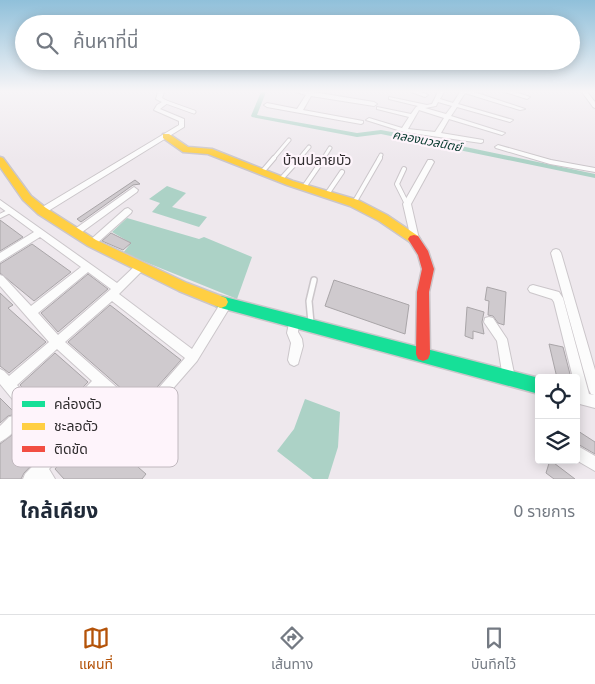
<!DOCTYPE html>
<html lang="th">
<head>
<meta charset="utf-8">
<style>
	body { margin:0; font-family:"Public Sans","Noto Sans Thai",sans-serif; background:#f2f2f3; color:#1f2937 }
	.controls { position:absolute; right:15px; bottom:15px; display:grid; overflow:hidden; border-radius:5px; box-shadow:0 2px 12px #0003 }
	.controls button { width:45px; height:45px; display:grid; place-items:center; padding:0; border:0; border-bottom:1px solid #e0e1e3; background:#fff; color:#1f2937; font:25px sans-serif }
	.list { margin:0; padding:0; list-style:none }
	h2 { display:flex; justify-content:space-between; align-items:center; height:65px; margin:0; padding:0 20px; font-size:21px }
	h2 small { font-size:16px; font-weight:400; color:#747a83 }
	.icon { flex:none; width:28px; height:28px; fill:none; stroke:currentColor; stroke-width:2; stroke-linecap:round; stroke-linejoin:round }
	.map { position:relative; flex:none; width:595px; height:479px; overflow:hidden }
	.search { position:absolute; background:#fff; box-shadow:0 2px 12px #0003; left:15px; right:15px; top:15px; height:55px; display:flex; align-items:center; gap:12px; box-sizing:border-box; padding:0 18px; border-radius:28px; color:#747a83; font-size:19px }
	.sheet { height:135px; background:#fff }
	nav { display:flex; justify-content:space-around; align-items:center; box-sizing:border-box; height:70px; border-top:1px solid #e0e1e3; background:#fff; font-size:14px; color:#747a83 }
	nav a { display:grid; justify-items:center; gap:2px }
	nav .on { color:#b45309 }
	.map>svg:first-child { display:block }
	.water { fill:#acd2c6 }
	.lines { fill:none; stroke-linecap:round; stroke-linejoin:round }
	.canal { fill:#acd2c6; fill-rule:evenodd }
	.building { fill:#cfcace; stroke:#a9a5a8 }
	.lane-far2-casing { stroke:#cbc6ca; stroke-width:5 }
	.lane-far1-casing { stroke:#cbc6ca; stroke-width:6 }
	.lane-casing { stroke:#cbc6ca; stroke-width:8 }
	.street-casing { stroke:#cbc6ca; stroke-width:2 }
	.fast-casing { stroke:#cbc6ca; stroke-width:3 }
	.slow-casing { stroke:#cbc6ca; stroke-width:3 }
	.jam-casing { stroke:#cbc6ca; stroke-width:3 }
	.lane-far2 { stroke:#fcfcfc; stroke-width:3 }
	.lane-far1 { stroke:#fcfcfc; stroke-width:4 }
	.lane { stroke:#fcfcfc; stroke-width:5 }
	.street { fill:#fcfcfc; fill-rule:evenodd }
	.fast { fill:#16e098; fill-rule:evenodd }
	.slow { fill:#ffcf43; fill-rule:evenodd }
	.jam { fill:#f24e42; fill-rule:evenodd }
	.labels { text-anchor:middle; dominant-baseline:central; stroke-width:4.5; stroke-linejoin:round; paint-order:stroke }
	.far-water-label { font-size:12px; font-style:italic; fill:#003529; stroke:#fef4fb }
	.far-quarter-label { font-size:14px; fill:#2f2c2e; stroke:#fef4fb }
	.key { fill:#fef4fb; stroke:#c0b8be; stroke-width:1 }
	.key-label { font-size:14px; fill:#2f2c2e }
</style>
</head>
<body>
<div class="map">
<svg width="595" height="479" viewBox="0 0 595 479">
	<rect width="100%" height="100%" fill="#eee8ed"/>
	<path class="water" d="M 167,186 L 186,193 L 172,207 L 207,217 L 199,227 L 152,212 L 160,203 L 149,199 Z
		M 127,218 L 199,239 L 204,237 L 252,257 L 237,299 L 123,253 L 131,243 L 112,232 Z
		M 305,399 L 340,412 L 338,447 L 328,479 L 313,479 L 277,451 L 294,429 Z"/>
	<g class="lines">
		<path class="canal" d="M 261,92 L 266,92 L 257,115 L 357,133 L 381,130 L 408,135 L 595,174 L 595,178 L 381,134 L 357,137 L 252,117 L 251,116 Z"/>
	</g>
	<path class="building" d="M 135,180 L 140,184 L 133,185 L 81,222 L 77,219 Z
		M 0,220 L 23,237 L 0,251 Z
		M 111,233 L 131,243 L 123,250 L 102,241 Z
		M 32,244 L 71,272 L 34,301 L 0,273 L 0,264 Z
		M 88,274 L 108,289 L 58,332 L 41,313 Z
		M 334,280 L 409,305 L 405,334 L 325,306 Z
		M 487,287 L 506,292 L 504,325 L 498,323 L 493,316 L 488,315 L 489,301 L 485,300 Z
		M 0,293 L 13,305 L 8,308 L 46,342 L 9,373 L 0,366 Z
		M 110,305 L 181,360 L 142,404 L 139,404 L 68,342 Z
		M 467,307 L 484,312 L 482,322 L 484,334 L 473,331 L 473,339 L 465,336 Z
		M 549,344 L 563,347 L 571,378 L 557,378 Z
		M 55,353 L 88,382 L 52,420 L 20,385 Z
		M 0,398 L 16,414 L 8,416 L 0,423 Z
		M 22,420 L 24,420 L 50,446 L 24,473 L 21,479 L 0,479 L 0,444 L 16,432 Z
		M 92,427 L 146,474 L 142,479 L 64,479 L 55,469 Z
		M 578,431 L 595,442 L 595,454 L 576,443 Z
		M 550,460 L 575,479 L 554,479 L 546,473 Z"/>
	<g class="lines">
		<g class="lane-far2-casing">
			<path id="lane-far2" d="M 166,102 L 194,112
				M 273,159 L 289,140
				M 299,159 L 309,147
				M 323,159 L 330,148
				M 379,159 L 381,155"/>
		</g>
		<g class="lane-far1-casing">
			<path id="lane-far1" d="M 404,169 L 397,184 L 407,204
				M 262,172 L 274,158
				M 281,179 L 300,158
				M 304,187 L 324,158
				M 327,194 L 342,172
				M 354,203 L 380,158
				M 0,216 L 10,211"/>
		</g>
		<g class="lane-casing">
			<path id="lane" d="M 311,323 L 309,301 L 314,280"/>
		</g>
		<g class="street-casing">
			<path id="street" d="M 158,92 L 164,92 L 162,98 L 169,102 L 160,109 L 184,119 L 184,127 L 45,213 L 39,213 L 38,211 L 39,209 L 179,125 L 179,121 L 154,110 L 157,105 L 162,102 L 156,99 Z
				M 296,92 L 313,92 L 374,102 L 377,104 L 374,106 L 311,96 L 303,110 L 363,121 L 363,123 L 361,124 L 267,107 L 264,105 L 267,103 L 297,109 L 306,95 Z
				M 411,92 L 421,92 L 428,95 L 425,97 Z
				M 438,92 L 444,92 L 440,99 L 453,103 L 460,92 L 474,92 L 525,109 L 520,110 L 465,93 L 458,104 L 513,120 L 510,122 L 457,107 L 451,116 L 505,133 L 502,135 L 449,119 L 441,133 L 483,140 L 483,142 L 481,143 L 404,132 L 366,120 L 369,118 L 402,128 L 409,117 L 377,109 L 377,107 L 411,114 L 416,107 L 418,106 L 389,99 L 389,97 L 427,105 L 432,104 ZM 438,102 L 452,106 L 446,114 L 425,108 L 436,106 ZM 419,110 L 444,118 L 435,132 L 408,129 Z
				M 505,92 L 515,92 L 530,97 L 527,99 Z
				M 582,92 L 587,92 L 595,102 L 595,108 L 593,107 Z
				M 498,145 L 551,160 L 595,168 L 595,172 L 550,164 L 496,148 L 495,147 Z
				M 428,160 L 432,160 L 434,162 L 411,204 L 419,239 L 418,241 L 412,241 L 411,239 L 403,204 Z
				M 134,187 L 138,190 L 137,192 L 78,235 L 72,235 L 71,233 L 72,231 Z
				M 0,200 L 117,283 L 136,265 L 139,264 L 142,265 L 144,268 L 142,271 L 119,294 L 192,349 L 222,301 L 226,299 L 230,301 L 231,304 L 230,307 L 197,361 L 149,416 C 143,419 138,419 132,416 L 101,389 L 64,431 L 52,435 L 38,430 L 0,384 L 0,369 L 4,371 L 9,376 L 49,342 L 0,286 L 0,275 L 3,276 L 31,306 L 81,267 L 40,237 L 0,262 L 0,253 L 34,232 L 0,207 ZM 88,272 L 111,289 L 58,335 L 38,313 ZM 112,301 L 185,358 L 143,406 L 138,406 L 65,342 ZM 57,349 L 92,381 L 52,422 L 48,420 L 17,385 Z
				M 128,208 L 132,211 L 131,213 L 95,245 L 89,245 L 88,243 L 89,241 L 125,209 Z
				M 556,249 L 559,250 L 561,253 L 595,370 L 595,408 L 576,403 L 576,378 L 573,378 L 554,302 L 552,299 L 530,292 L 528,289 L 530,286 L 533,285 L 559,292 L 563,298 L 589,394 L 594,395 L 591,394 L 589,390 L 551,253 L 553,250 Z
				M 294,316 L 298,318 L 299,321 L 298,332 L 302,339 L 303,346 L 298,364 L 294,366 L 290,364 L 288,360 L 291,343 L 287,333 L 290,318 Z
				M 489,317 L 493,318 L 507,339 L 515,378 L 513,382 L 509,384 L 505,382 L 503,378 L 497,341 L 484,322 L 485,318 Z
				M 93,409 L 140,437 L 142,442 L 140,447 L 135,449 L 130,447 L 92,422 L 49,469 L 55,479 L 23,479 L 25,474 L 84,413 Z
				M 14,416 L 19,417 L 20,422 C 17,430 8,438 0,442 L 0,426 L 9,417 Z
				M 576,445 L 595,456 L 595,471 L 576,460 Z"/>
		</g>
		<g class="fast-casing">
			<path id="fast" d="M 221,296 L 539,378 L 539,394 L 221,308 L 216,306 L 214,302 L 216,298 Z"/>
		</g>
		<g class="slow-casing">
			<path id="slow" d="M 163,134 L 169,134 L 188,147 L 212,149 L 293,181 L 358,200 L 387,215 L 418,236 L 420,239 L 418,242 L 410,242 L 379,221 L 350,206 L 287,185 L 208,154 L 183,152 L 163,138 Z
				M 0,157 L 3,158 L 31,196 L 46,208 L 96,240 L 187,283 L 226,298 L 228,302 L 226,306 L 221,308 L 179,291 L 88,246 L 38,214 L 23,200 L 0,167 Z"/>
		</g>
		<g class="jam-casing">
			<path id="jam" d="M 414,235 L 418,236 L 428,251 L 434,269 L 429,292 L 430,354 L 428,359 L 423,361 L 418,359 L 416,354 L 417,292 L 422,269 L 418,255 L 408,239 L 410,236 Z"/>
		</g>
		<use href="#lane-far2" class="lane-far2"/>
		<use href="#lane-far1" class="lane-far1"/>
		<use href="#lane" class="lane"/>
		<use href="#street" class="street"/>
		<use href="#fast" class="fast"/>
		<use href="#slow" class="slow"/>
		<use href="#jam" class="jam"/>
	</g>
	<linearGradient id="sky" x2="0" y2="1"><stop stop-color="#90c0da"/><stop offset="0.57" stop-color="#f7f5f7"/><stop offset="1" stop-color="#f7f5f7" stop-opacity="0"/></linearGradient>
	<rect width="595" height="160" fill="url(#sky)"/>
	<g class="labels">
		<g class="far-water-label">
			<text transform="translate(427 141) rotate(11)">คลองนวลนิตย์</text>
		</g>
		<g class="far-quarter-label">
			<text x="317" y="160">บ้านปลายบัว</text>
		</g>
	</g>
	<rect x="12" y="387" width="166" height="80" rx="8" class="key"/>
	<rect x="22" y="401" width="23" height="6" fill="#16e098"/>
	<rect x="22" y="423" width="23" height="7" fill="#ffcf43"/>
	<rect x="22" y="446" width="23" height="6" fill="#f24e42"/>
	<g class="key-label">
		<text x="54" y="409">คล่องตัว</text>
		<text x="54" y="431">ชะลอตัว</text>
		<text x="54" y="454">ติดขัด</text>
	</g>
</svg>
<div class="controls">
<button><svg class="icon" aria-label="locate" viewBox="0 0 24 24"><circle cx="12" cy="12" r="6"/><path d="M12 2v4M12 18v4M2 12h4M18 12h4"/></svg></button>
<button><svg class="icon" aria-label="layers" viewBox="0 0 24 24"><path d="M12 4l9 5-9 5-9-5zM3 14l9 5 9-5"/></svg></button>
</div>
<div class="search"><svg class="icon" aria-label="search" viewBox="0 0 24 24"><circle cx="10" cy="10" r="6"/><path d="M15 15l6 6"/></svg>ค้นหาที่นี่</div>
</div>
<section class="sheet">
<h2>ใกล้เคียง<small>0 รายการ</small></h2>
<ul class="list">
</ul>
</section>
<nav>
<a class="on"><svg class="icon" aria-label="map" viewBox="0 0 24 24"><path d="M3 6l6-2 6 2 6-2v14l-6 2-6-2-6 2zM9 4v14M15 6v14"/></svg>แผนที่</a>
<a><svg class="icon" aria-label="directions" viewBox="0 0 24 24"><path d="M12 3l9 9-9 9-9-9zM9 14v-3h6M13 9l2 2-2 2"/></svg>เส้นทาง</a>
<a><svg class="icon" aria-label="saved" viewBox="0 0 24 24"><path d="M7 4h10v16l-5-4-5 4z"/></svg>บันทึกไว้</a>
</nav>
</body>
</html>
